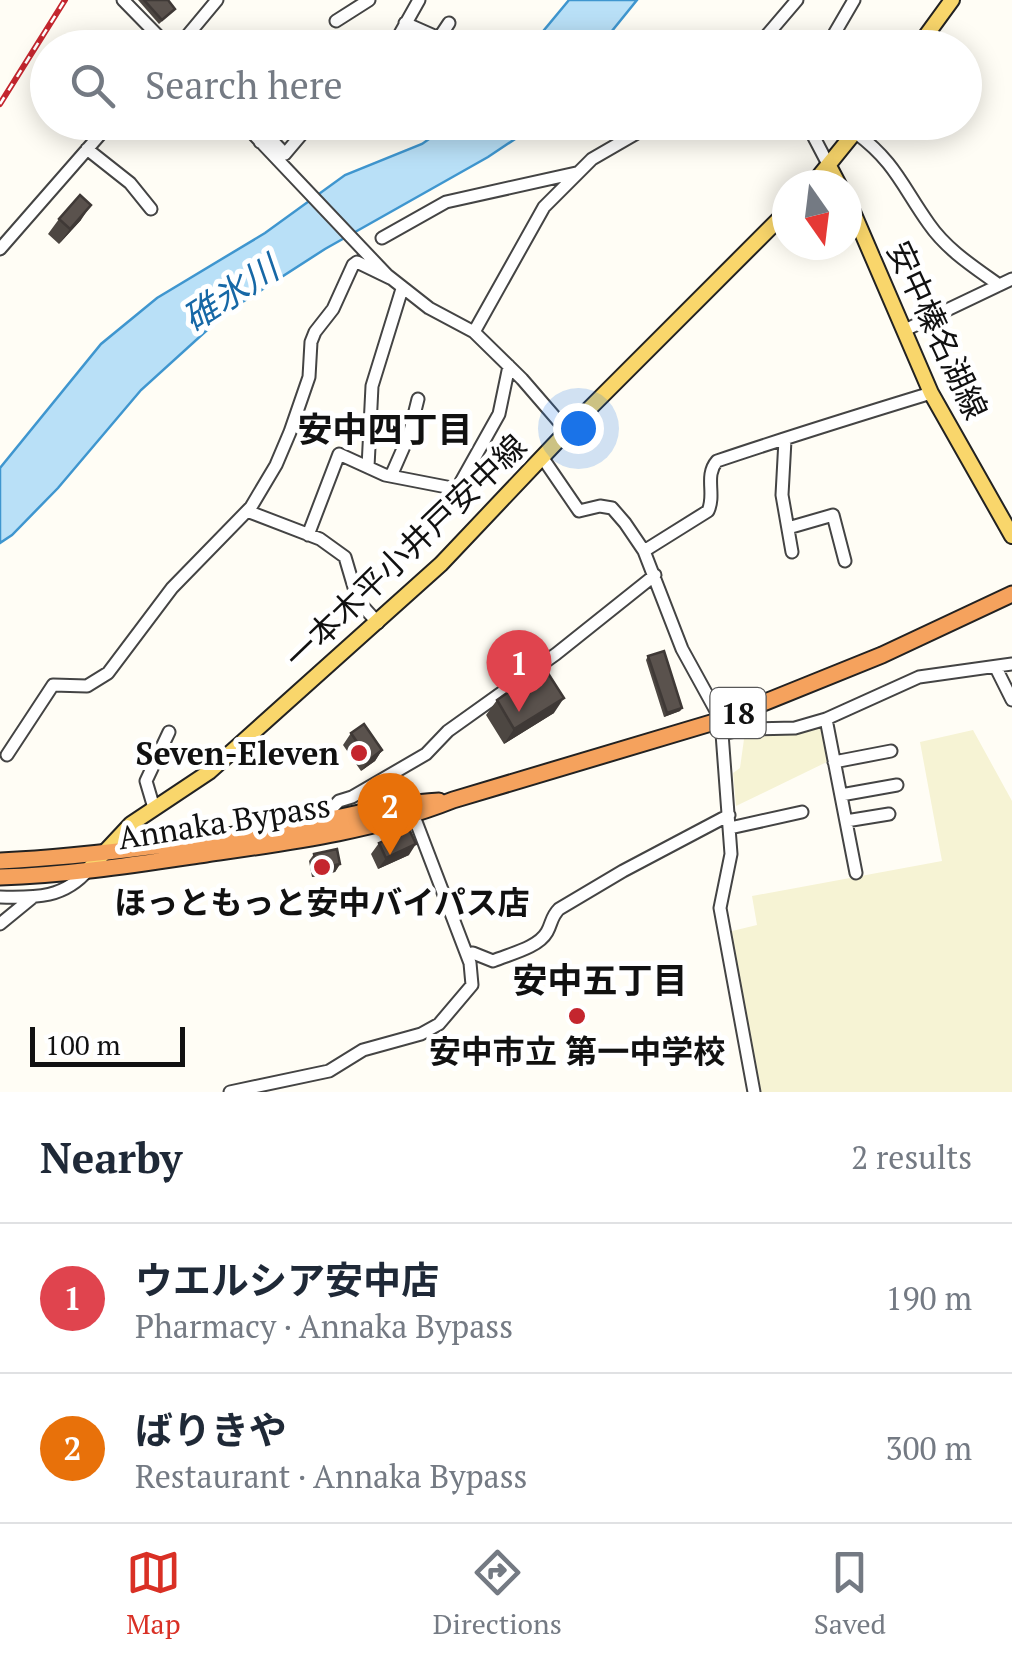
<!DOCTYPE html>
<html lang="en">
<head>
<meta charset="utf-8">
<style>
	body { margin:0; font-family:"PT Serif","Noto Sans JP",serif; background:#f2f2f3; color:#1f2937 }
	.compass { position:absolute; left:772px; top:170px; width:90px; height:90px; border-radius:50%; background:#fff; box-shadow:0 5px 25px #0003; rotate:166deg }
	.scale { position:absolute; left:30px; bottom:25px; width:155px; box-sizing:border-box; padding-left:10px; border:5px solid #111; border-top:0; font-size:28px; line-height:35px; white-space:nowrap; color:#111; -webkit-text-stroke:8px #fff; paint-order:stroke }
	.you { position:absolute; left:578px; top:428px; width:35px; height:35px; margin:-25px; border:8px solid #fff; border-radius:50%; background:#1a73e8; box-shadow:0 0 0 15px #1a73e833 }
	.badge { display:grid; place-items:center; width:65px; height:65px; border-radius:50%; background:#d93025; color:#fff; font-size:32px; font-weight:700 }
	.pin { position:absolute; translate:-50% -82px; filter:drop-shadow(0 2px 5px #0008) }
	.pin::after { content:''; position:absolute; top:52px; width:35px; height:30px; background:inherit; clip-path:polygon(0 0,100% 0,50% 100%) }
	.list { margin:0; padding:0; list-style:none }
	h2 { display:flex; justify-content:space-between; align-items:center; height:130px; margin:0; padding:0 40px; font-size:42px }
	h2 small { font-size:32px; font-weight:400; color:#747a83 }
	.list li { display:grid; grid-template-columns:65px 1fr auto; gap:30px; align-items:center; box-sizing:border-box; height:150px; padding:0 40px; border-top:2px solid #e0e1e3 }
	.list b { display:block; font-size:38px; white-space:nowrap }
	.list p { margin:0; font-size:32px; white-space:nowrap; color:#747a83 }
	.list em { font-size:32px; font-style:normal; color:#747a83 }
	.icon { flex:none; width:55px; height:55px; fill:none; stroke:currentColor; stroke-width:2; stroke-linecap:round; stroke-linejoin:round }
	.map { position:relative; flex:none; width:1012px; height:1092px; overflow:hidden }
	.search { position:absolute; background:#fff; box-shadow:0 5px 25px #0003; left:30px; right:30px; top:30px; height:110px; display:flex; align-items:center; gap:25px; box-sizing:border-box; padding:0 35px; border-radius:55px; color:#747a83; font-size:38px }
	.sheet { height:430px; background:#fff }
	nav { display:flex; justify-content:space-around; align-items:center; box-sizing:border-box; height:140px; border-top:2px solid #e0e1e3; background:#fff; font-size:28px; color:#747a83 }
	nav a { display:grid; justify-items:center; gap:5px }
	nav .on { color:#d93025 }
	.map>svg:first-child { display:block }
	.farmland { fill:#f6f3d4 }
	.water { fill:#b9e0f7; stroke:#3f96cf; stroke-width:2.5 }
	.lines { fill:none; stroke-linecap:round; stroke-linejoin:round }
	.minor-casing { stroke:#444; stroke-width:15 }
	.major-casing { stroke:#222; stroke-width:18 }
	.highway-casing { stroke:#222; stroke-width:19 }
	.minor { stroke:#fff; stroke-width:11 }
	.major { stroke:#f9d66b; stroke-width:14 }
	.highway { stroke:#f5a25d; stroke-width:15 }
	.rail-casing { stroke:#c4262e; stroke-width:6 }
	.rail { stroke:#fff; stroke-width:2.5; stroke-dasharray:8; stroke-linecap:butt }
	.wall { fill:#4d4742 }
	.shaded-wall { fill:#3f3936 }
	.building { fill:#5a524d; stroke:#3f3936; stroke-width:2.5 }
	.poi-dot { fill:#c4262e; stroke:#fff; stroke-width:4 }
	.labels { text-anchor:middle; dominant-baseline:central; stroke-width:10; stroke-linejoin:round; paint-order:stroke }
	.shield { fill:#fff; stroke:#585858; stroke-width:2.5 }
	.shield-label { font-size:30px; font-weight:bold; fill:#111 }
	.street-label { font-size:32px; fill:#111; stroke:#fff }
	.poi-label { font-size:32px; font-weight:bold; fill:#111; stroke:#fff }
	.water-label { font-size:35px; font-style:italic; fill:#1768a6; stroke:#fff }
	.neighbourhood-label { font-size:35px; font-weight:bold; fill:#111; stroke:#fff }
</style>
</head>
<body>
<div class="map">
<svg width="1012" height="1092" viewBox="0 0 1012 1092">
	<rect width="100%" height="100%" fill="#fffdf5"/>
	<path class="farmland" d="M 825,722 L 833,759 L 736,806 L 733,773 L 740,768 L 745,732 Z
		M 973,730 L 1012,801 L 1012,1092 L 758,1092 L 728,932 L 757,925 L 752,896 L 942,861 L 920,742 Z"/>
	<path class="water" d="M 569,0 L 637,0 L 599,47 L 530,47 Z
		M 452,123 L 539,123 L 488,157 L 325,249 L 227,312 L 141,390 L 58,488 L 12,535 L 0,543 L 0,468 L 101,344 L 157,298 L 265,233 L 345,175 L 422,144 Z"/>
	<g class="lines">
		<g class="minor-casing">
			<path id="minor" d="M 123,0 L 170,48
				M 336,21 L 369,0
				M 405,23 L 439,38 L 449,23
				M 177,48 L 217,0
				M 392,48 L 419,0
				M 756,48 L 797,0
				M 826,48 L 854,0
				M 242,122 L 387,275 L 429,308 L 474,332 L 522,379 L 567,431
				M 806,122 L 829,166
				M 856,133 C 895,162 902,186 929,224 C 947,250 974,267 999,285
				M 267,135 L 277,122
				M 260,142 L 267,135 L 285,154 L 312,122
				M 87,149 L 130,183 L 151,209
				M 382,238 L 446,202 L 576,173
				M 0,249 L 111,122
				M 905,330 L 1012,279
				M 474,332 L 544,207 L 592,159 L 656,122
				M 785,440 L 782,495 L 792,552
				M 542,457 L 579,511 L 600,506 L 612,508 L 625,523 L 644,551 L 682,649 L 721,720 L 731,854 L 720,908 L 754,1092
				M 368,467 L 372,386 L 402,289
				M 391,476 L 409,435 L 418,399
				M 247,511 L 320,539 L 345,557 L 358,601 L 378,623
				M 788,528 L 833,515 L 845,561
				M 308,535 L 339,454 L 385,475 L 457,489 L 499,414 L 509,366
				M 644,551 L 708,511 C 716,494 704,476 717,461 C 788,437 859,415 931,393
				M 996,668 L 1012,700
				M 826,719 L 856,873
				M 722,734 L 745,729 L 795,728 L 826,719 L 919,677 L 1012,664
				M 7,755 L 53,685 L 87,686 L 108,673 L 172,588 L 251,507 L 276,465 L 290,432 L 309,377 L 311,342 L 315,332 L 333,309 L 353,265 L 357,262 L 390,278
				M 834,762 L 891,751
				M 841,795 L 897,785
				M 154,808 L 146,781 L 169,732
				M 320,821 L 339,801 L 352,797 L 426,754 L 448,731 L 556,654 L 655,575
				M 846,821 L 889,814
				M 730,828 L 802,812
				M 0,897 C 36,898 65,898 89,869
				M 0,924 L 33,897
				M 467,954 L 473,953 L 493,961 C 509,954 538,948 547,932 C 552,923 551,917 559,909 L 623,871 L 729,815
				M 230,1092 L 329,1071 L 363,1050 L 421,1034 L 439,1024 L 472,985 L 470,963 L 410,806"/>
		</g>
		<g class="major-casing">
			<path id="major" d="M 917,48 L 952,0
				M 829,166 L 839,185
				M 812,185 L 863,122
				M 847,198 L 931,393 L 1012,536
				M 89,869 L 131,824 L 209,772 L 441,564 L 567,431 L 787,211"/>
		</g>
		<g class="highway-casing">
			<path id="highway" d="M 0,861 C 101,856 204,840 304,824 C 349,817 393,803 439,801
				M 0,877 C 69,875 138,864 206,854 C 290,842 375,831 453,800 L 721,720 L 882,655 L 1012,594"/>
		</g>
		<use href="#minor" class="minor"/>
		<use href="#major" class="major"/>
		<use href="#highway" class="highway"/>
		<g class="rail-casing">
			<path id="rail" d="M 0,104 L 65,0"/>
		</g>
		<use href="#rail" class="rail"/>
	</g>
	<path class="wall" d="M 138,0 L 168,0 L 175,9 L 159,24 Z
		M 59,219 L 81,220 L 59,244 L 48,234 Z
		M 648,656 L 682,708 L 680,711 L 664,717 L 646,660 Z
		M 497,700 L 554,713 L 504,744 L 486,715 Z
		M 351,733 L 382,750 L 375,761 L 361,771 L 343,745 Z
		M 379,843 L 409,855 L 378,869 L 371,854 Z
		M 314,854 L 340,864 L 335,872 L 312,877 L 309,861 Z"/>
	<path class="shaded-wall" d="M 91,205 L 81,220 L 59,244 L 70,229 Z
		M 564,698 L 554,713 L 504,744 L 514,729 Z
		M 682,708 L 680,711 L 664,717 L 667,713 Z
		M 382,750 L 375,761 L 361,771 L 369,760 Z
		M 416,844 L 409,855 L 378,869 L 386,858 Z
		M 340,864 L 335,872 L 312,877 L 317,869 Z"/>
	<path class="building" d="M 144,0 L 168,0 L 175,9 L 162,20 Z
		M 70,36 L 83,48 L 59,48 Z
		M 80,195 L 91,205 L 70,229 L 59,219 Z
		M 664,651 L 682,708 L 667,713 L 648,656 Z
		M 544,667 L 564,698 L 514,729 L 497,700 Z
		M 364,724 L 382,750 L 369,760 L 351,733 Z
		M 409,829 L 416,844 L 386,858 L 379,843 Z
		M 337,849 L 340,864 L 317,869 L 314,854 Z"/>
	<g class="poi-dot">
		<circle cx="359" cy="753" r="10"/>
		<circle cx="322" cy="867" r="10"/>
		<circle cx="577" cy="1016" r="10"/>
	</g>
	<g class="labels">
		<rect class="shield" x="710.5" y="688" width="55" height="50" rx="8"/>
		<g class="shield-label">
			<text x="738" y="713">18</text>
		</g>
		<g class="street-label">
			<text transform="translate(938 330) rotate(65)">安中榛名湖線</text>
			<text transform="translate(405 551) rotate(-44)">一本木平小井戸安中線</text>
			<text transform="translate(224 821) rotate(-9)">Annaka Bypass</text>
		</g>
		<g class="poi-label">
			<text x="339" y="753" text-anchor="end">Seven-Eleven</text>
			<text x="322" y="902">ほっともっと安中バイパス店</text>
			<text x="577" y="1051">安中市立 第一中学校</text>
		</g>
		<g class="water-label">
			<text transform="translate(230 293) rotate(-33)">碓氷川</text>
		</g>
		<g class="neighbourhood-label">
			<text x="385" y="429">安中四丁目</text>
			<text x="600" y="980">安中五丁目</text>
		</g>
	</g>
</svg>
<svg class="compass" viewBox="-18 -18 36 36"><path d="M0-13l5 13h-10z" fill="#e53935"/><path d="M0 13l5-13h-10z" fill="#747a83"/></svg>
<div class="scale">100 m</div>
<div class="you"></div>
<div class="pin badge" style="left:519px;top:712px;background:#e0444e">1</div>
<div class="pin badge" style="left:390px;top:855px;background:#e8710a">2</div>
<div class="search"><svg class="icon" aria-label="search" viewBox="0 0 24 24"><circle cx="10" cy="10" r="6"/><path d="M15 15l6 6"/></svg>Search here</div>
</div>
<section class="sheet">
<h2>Nearby<small>2 results</small></h2>
<ul class="list">
<li><span class="badge" style="background:#e0444e">1</span><div><b>ウエルシア安中店</b><p>Pharmacy · Annaka Bypass</p></div><em>190 m</em></li>
<li><span class="badge" style="background:#e8710a">2</span><div><b>ばりきや</b><p>Restaurant · Annaka Bypass</p></div><em>300 m</em></li>
</ul>
</section>
<nav>
<a class="on"><svg class="icon" aria-label="map" viewBox="0 0 24 24"><path d="M3 6l6-2 6 2 6-2v14l-6 2-6-2-6 2zM9 4v14M15 6v14"/></svg>Map</a>
<a><svg class="icon" aria-label="directions" viewBox="0 0 24 24"><path d="M12 3l9 9-9 9-9-9zM9 14v-3h6M13 9l2 2-2 2"/></svg>Directions</a>
<a><svg class="icon" aria-label="saved" viewBox="0 0 24 24"><path d="M7 4h10v16l-5-4-5 4z"/></svg>Saved</a>
</nav>
</body>
</html>
